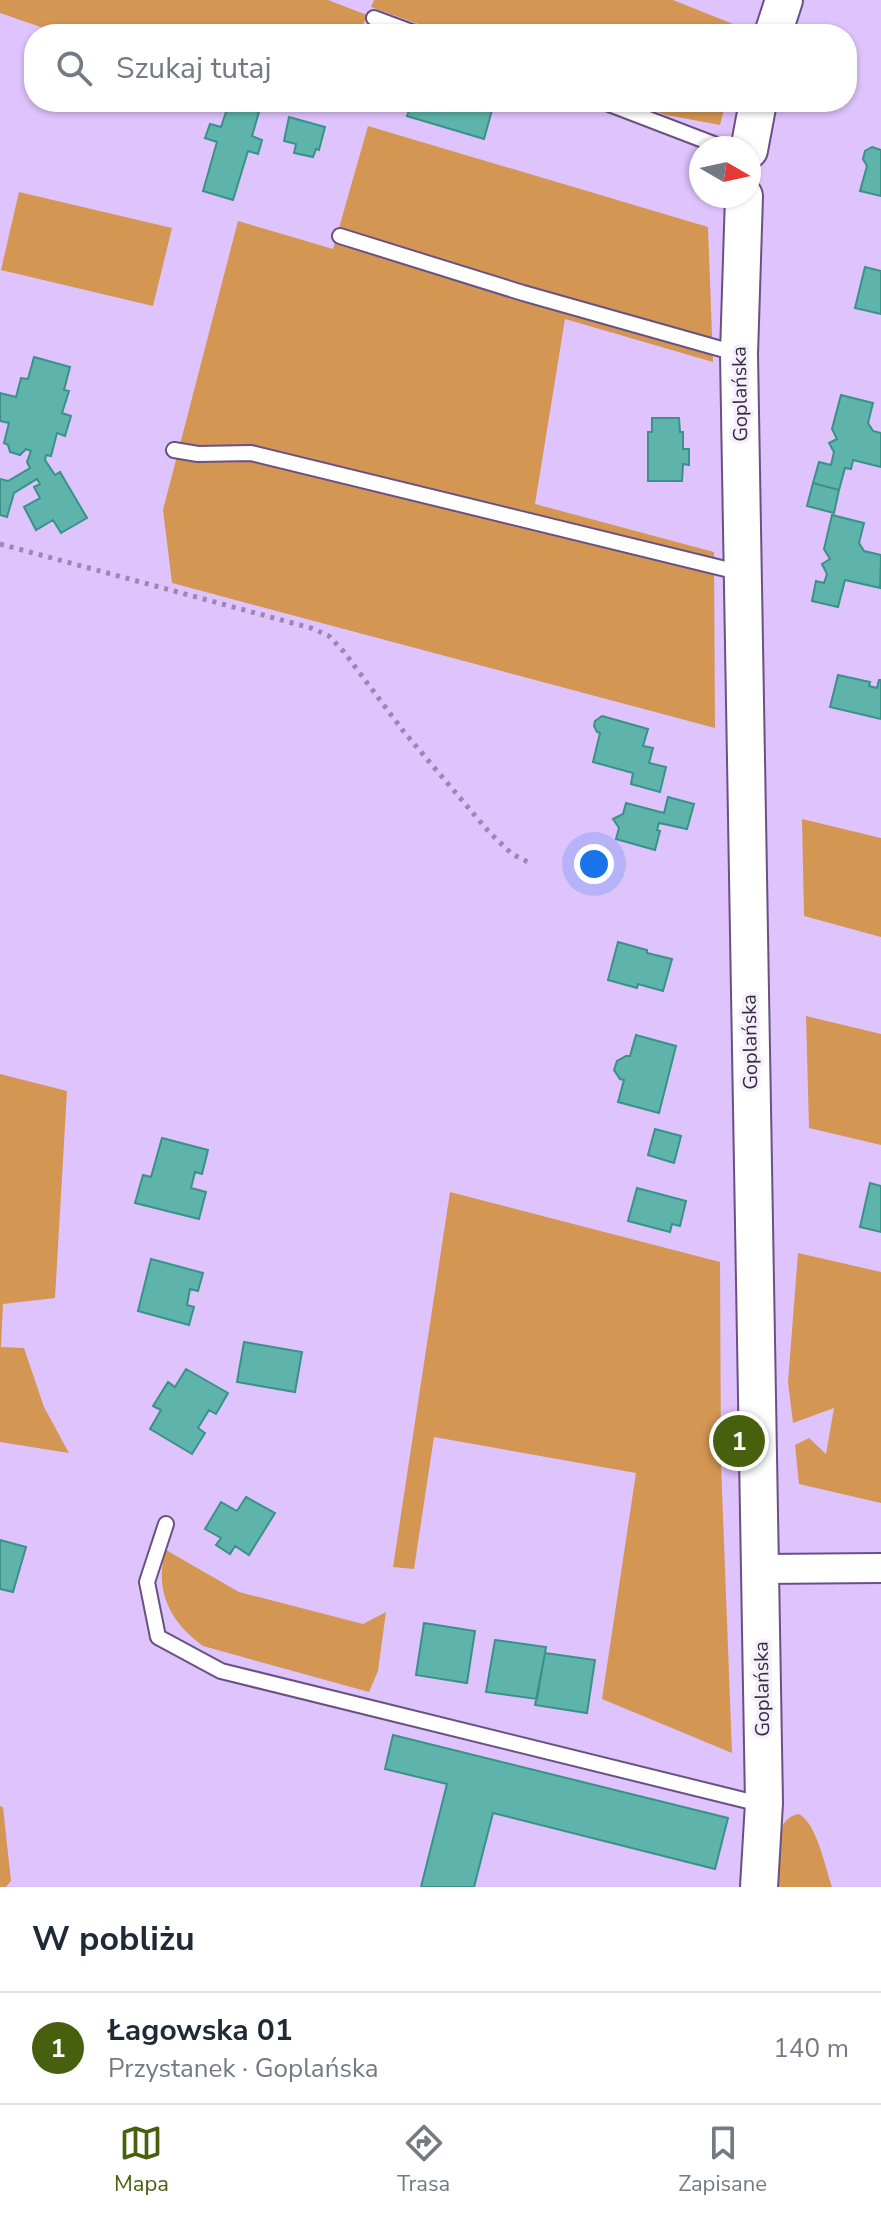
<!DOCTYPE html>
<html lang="pl">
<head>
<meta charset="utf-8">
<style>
	body { margin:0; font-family:"Nunito Sans",sans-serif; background:#f2f2f3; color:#1f2937 }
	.compass { position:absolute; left:689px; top:136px; width:72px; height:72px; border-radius:50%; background:#fff; box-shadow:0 2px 6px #0004; rotate:99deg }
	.you { position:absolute; left:594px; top:864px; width:28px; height:28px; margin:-20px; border:6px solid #fff; border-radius:50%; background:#1a73e8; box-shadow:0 0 0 12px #1a73e833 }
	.badge { display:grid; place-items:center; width:52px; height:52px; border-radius:50%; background:#46600e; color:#fff; font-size:26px; font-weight:700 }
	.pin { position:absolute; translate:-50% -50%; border:4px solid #fff; box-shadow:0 2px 8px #0006 }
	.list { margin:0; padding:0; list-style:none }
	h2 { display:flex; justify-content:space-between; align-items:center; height:104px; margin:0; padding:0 32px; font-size:34px }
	h2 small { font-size:26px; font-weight:400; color:#747a83 }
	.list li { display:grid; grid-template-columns:52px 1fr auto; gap:24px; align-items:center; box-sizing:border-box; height:112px; padding:0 32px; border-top:2px solid #e0e1e3 }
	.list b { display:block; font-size:30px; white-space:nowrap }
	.list p { margin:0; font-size:26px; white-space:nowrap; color:#747a83 }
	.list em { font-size:26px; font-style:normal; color:#747a83 }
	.icon { flex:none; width:44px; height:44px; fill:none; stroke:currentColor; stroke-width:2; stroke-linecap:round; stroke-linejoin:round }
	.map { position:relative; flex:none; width:881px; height:1887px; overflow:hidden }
	.search { position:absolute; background:#fff; box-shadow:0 2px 6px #0004; left:24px; right:24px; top:24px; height:88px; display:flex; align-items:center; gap:20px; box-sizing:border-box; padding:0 28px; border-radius:32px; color:#747a83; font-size:30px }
	.sheet { height:216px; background:#fff }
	nav { display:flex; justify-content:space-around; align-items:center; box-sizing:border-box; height:112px; border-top:2px solid #e0e1e3; background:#fff; font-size:22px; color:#747a83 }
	nav a { display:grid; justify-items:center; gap:4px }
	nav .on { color:#46600e }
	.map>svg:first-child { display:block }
	.green { fill:#d49653 }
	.building { fill:#5eb4ab; stroke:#399188; stroke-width:2 }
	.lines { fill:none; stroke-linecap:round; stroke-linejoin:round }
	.service-casing { stroke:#6a5184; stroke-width:18 }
	.minor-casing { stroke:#6a5184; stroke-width:32 }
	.tertiary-casing { stroke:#6a5184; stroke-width:40 }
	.path { stroke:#9c86b2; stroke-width:5; stroke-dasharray:4 6; stroke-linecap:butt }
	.service { stroke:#fff; stroke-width:14 }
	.minor { stroke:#fff; stroke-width:28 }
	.tertiary { stroke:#fff; stroke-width:36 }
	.labels { text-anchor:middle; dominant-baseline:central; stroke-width:7; stroke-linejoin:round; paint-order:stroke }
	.street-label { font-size:20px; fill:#362b41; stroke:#f5effb }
</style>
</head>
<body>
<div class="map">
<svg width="881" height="1887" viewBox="0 0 881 1887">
	<rect width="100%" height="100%" fill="#dfc3fd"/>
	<path class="green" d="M 0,0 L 328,0 L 367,15 L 359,34 L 61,34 L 0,13 Z
		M 374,0 L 673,0 L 743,28 L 742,34 L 446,34 L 371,7 Z
		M 632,102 L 726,102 L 720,125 L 666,115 Z
		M 368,126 L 708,227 L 713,362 L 565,319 L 535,504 L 714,552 L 715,728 L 172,583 L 163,510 L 238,221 L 333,249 Z
		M 19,192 L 172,228 L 153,306 L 1,270 Z
		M 802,819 L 881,838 L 881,937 L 804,916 Z
		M 806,1016 L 881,1034 L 881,1145 L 809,1128 Z
		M 0,1074 L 67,1091 L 55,1298 L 3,1304 L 1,1347 L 24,1348 L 44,1407 L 69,1453 L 0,1442 Z
		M 450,1192 L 720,1262 L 721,1463 L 732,1753 L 602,1699 L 636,1473 L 434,1437 L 414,1569 L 393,1567 Z
		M 798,1253 L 881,1272 L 881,1503 L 799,1484 L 795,1445 L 809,1438 L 826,1454 L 834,1408 L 793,1423 L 788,1382 Z
		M 166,1550 L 239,1592 L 363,1624 L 386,1612 L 378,1671 L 369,1692 L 203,1646 C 171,1623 153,1590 166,1550 Z
		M 0,1806 L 3,1807 L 11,1881 L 6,1887 L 0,1887 Z
		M 799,1814 C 817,1824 825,1867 832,1887 L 777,1887 C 778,1865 770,1818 799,1814 Z"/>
	<path class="building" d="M 412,102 L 466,102 L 492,110 L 484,139 L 407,116 Z
		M 229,103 L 259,112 L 252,136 L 262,140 L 258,154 L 248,151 L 233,200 L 203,191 L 217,142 L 205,138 L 210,124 L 221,127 Z
		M 289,117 L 325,127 L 319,150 L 316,149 L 313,157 L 294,153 L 296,144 L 284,141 Z
		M 872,147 L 881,150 L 881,196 L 860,191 L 867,166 L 863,159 L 865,151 Z
		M 865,267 L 881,271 L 881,314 L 855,308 Z
		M 34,357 L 70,367 L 64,390 L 69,391 L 62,413 L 71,416 L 65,436 L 57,433 L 51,456 L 46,455 L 45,460 L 55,475 L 60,472 L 87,518 L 61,533 L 53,520 L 36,530 L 24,507 L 40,498 L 34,487 L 40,484 L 37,479 L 14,493 L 7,517 L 0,515 L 0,479 L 8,481 L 30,468 L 27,462 L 31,451 L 26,449 L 20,455 L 10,452 L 8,445 L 4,443 L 9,423 L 0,421 L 0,393 L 16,397 L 21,378 L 28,379 Z
		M 841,395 L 873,403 L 868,423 L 873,431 L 881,433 L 881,467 L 853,460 L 851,469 L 845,468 L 839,490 L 813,483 L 819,462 L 831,465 L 834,452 L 829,443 L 837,439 L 832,429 Z
		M 652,418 L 679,418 L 680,432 L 683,432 L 683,449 L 689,449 L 689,465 L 683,464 L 682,481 L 648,481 L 648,432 L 652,432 Z
		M 813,483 L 839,490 L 834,513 L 807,506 Z
		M 832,515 L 864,523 L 859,543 L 864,551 L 881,555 L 880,588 L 845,580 L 838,607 L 812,601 L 816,581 L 824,583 L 827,574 L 822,564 L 830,559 L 824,549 Z
		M 838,675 L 870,682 L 869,686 L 877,688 L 879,680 L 881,680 L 881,719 L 830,707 Z
		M 602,716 L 648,729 L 643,746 L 653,748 L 649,763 L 666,767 L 660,792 L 631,784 L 633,773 L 593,762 L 600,733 L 597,732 L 594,726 L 595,721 Z
		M 668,797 L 694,804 L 687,829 L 659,823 L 657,830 L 660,831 L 655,850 L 616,839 L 619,828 L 613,819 L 623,814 L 626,803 L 664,813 Z
		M 618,942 L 647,950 L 647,953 L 672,959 L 663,991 L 638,984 L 637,988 L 608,980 Z
		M 636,1035 L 676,1046 L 659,1113 L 618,1102 L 624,1080 L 620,1079 L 614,1070 L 617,1061 L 626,1056 L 630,1056 Z
		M 655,1129 L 681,1136 L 674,1163 L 648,1155 Z
		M 162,1138 L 208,1150 L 202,1174 L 195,1172 L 191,1188 L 206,1192 L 199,1219 L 135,1203 L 143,1175 L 151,1177 Z
		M 870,1183 L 881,1186 L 881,1232 L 860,1227 Z
		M 637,1188 L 686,1201 L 680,1226 L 672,1224 L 670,1232 L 628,1221 Z
		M 151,1259 L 203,1273 L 198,1291 L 190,1289 L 187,1305 L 194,1307 L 189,1325 L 138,1311 Z
		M 244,1342 L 302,1352 L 295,1392 L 237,1382 Z
		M 186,1369 L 228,1393 L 216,1414 L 209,1410 L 198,1428 L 205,1433 L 192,1454 L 150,1429 L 161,1410 L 153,1406 L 168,1382 L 175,1387 Z
		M 246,1497 L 275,1513 L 249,1555 L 235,1546 L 230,1554 L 216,1545 L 221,1538 L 205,1529 L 221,1502 L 237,1511 Z
		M 0,1540 L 26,1547 L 13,1592 L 0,1589 Z
		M 424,1623 L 475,1631 L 467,1683 L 416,1675 Z
		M 495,1640 L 546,1647 L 537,1699 L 486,1692 Z
		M 545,1653 L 595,1660 L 587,1713 L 535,1705 Z
		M 393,1735 L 728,1818 L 715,1869 L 493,1813 L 474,1887 L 421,1887 L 447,1784 L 385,1769 Z"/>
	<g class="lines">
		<g class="service-casing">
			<path id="service" d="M 374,18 L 417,34
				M 604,102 L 724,148
				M 340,236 L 523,293 L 739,354
				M 174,450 L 198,454 L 251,453 L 742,573
				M 166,1524 L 147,1582 L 158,1637 L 221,1671 L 748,1801 L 764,1803"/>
		</g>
		<g class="minor-casing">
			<path id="minor" d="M 760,1569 L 881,1568"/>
		</g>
		<g class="tertiary-casing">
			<path id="tertiary" d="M 773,34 L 784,0
				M 749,150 L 758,102
				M 744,196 L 739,354 L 764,1803 L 759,1887"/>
		</g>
		<path class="path" d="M 0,544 L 311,628 L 329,636 L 344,652 L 404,732 L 489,832 L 512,854 L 528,862"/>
		<use href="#service" class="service"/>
		<use href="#minor" class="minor"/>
		<use href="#tertiary" class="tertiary"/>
	</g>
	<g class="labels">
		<g class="street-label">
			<text transform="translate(740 394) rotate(-91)">Goplańska</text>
			<text transform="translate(750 1042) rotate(-91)">Goplańska</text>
			<text transform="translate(762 1689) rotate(-91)">Goplańska</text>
		</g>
	</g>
</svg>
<svg class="compass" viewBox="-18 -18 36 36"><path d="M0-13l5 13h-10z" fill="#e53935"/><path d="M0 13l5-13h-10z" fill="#747a83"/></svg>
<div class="you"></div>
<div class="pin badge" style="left:739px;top:1441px">1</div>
<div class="search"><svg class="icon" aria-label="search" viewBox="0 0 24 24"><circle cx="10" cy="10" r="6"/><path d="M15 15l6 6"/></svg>Szukaj tutaj</div>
</div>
<section class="sheet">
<h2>W pobliżu<small></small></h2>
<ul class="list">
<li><span class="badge">1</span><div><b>Łagowska 01</b><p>Przystanek · Goplańska</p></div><em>140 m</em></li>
</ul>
</section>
<nav>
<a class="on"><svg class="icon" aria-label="map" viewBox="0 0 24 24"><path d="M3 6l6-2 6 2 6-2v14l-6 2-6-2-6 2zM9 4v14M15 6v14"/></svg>Mapa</a>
<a><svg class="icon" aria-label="directions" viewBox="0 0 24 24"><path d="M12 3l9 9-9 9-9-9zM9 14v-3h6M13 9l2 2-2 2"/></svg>Trasa</a>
<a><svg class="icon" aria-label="saved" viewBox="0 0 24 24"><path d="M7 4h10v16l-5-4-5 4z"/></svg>Zapisane</a>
</nav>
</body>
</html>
